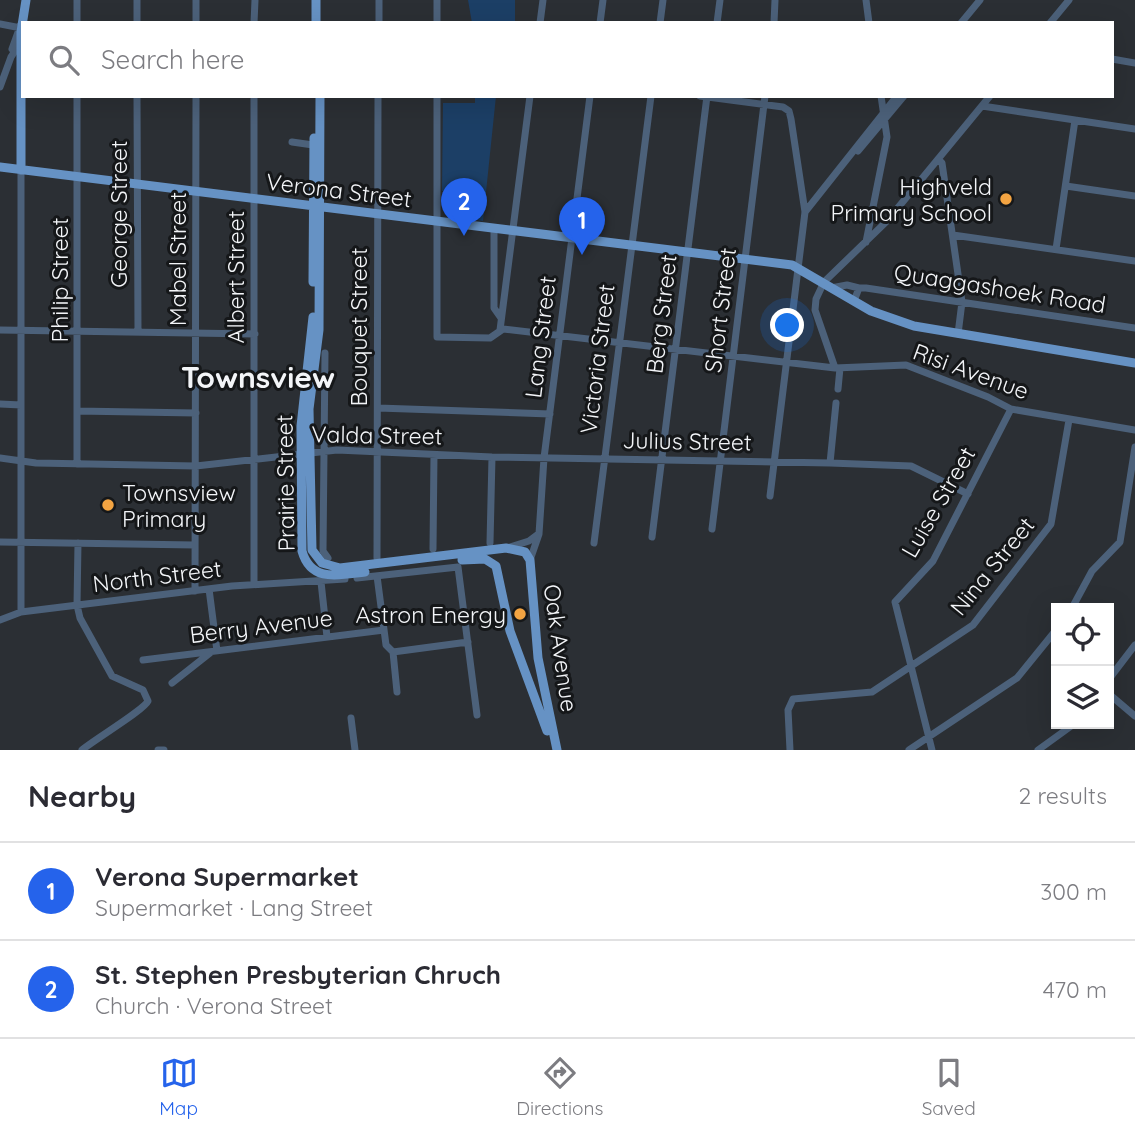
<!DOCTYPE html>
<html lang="en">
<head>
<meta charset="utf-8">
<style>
	body { margin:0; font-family:Quicksand,sans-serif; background:#f7f7f7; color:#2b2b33 }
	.controls { position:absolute; right:21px; bottom:21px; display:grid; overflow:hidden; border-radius:0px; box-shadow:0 7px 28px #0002 }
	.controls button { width:63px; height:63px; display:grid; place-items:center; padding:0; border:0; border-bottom:2px solid #e1e1e2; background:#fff; color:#2b2b33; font:35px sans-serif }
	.you { position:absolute; left:788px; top:326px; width:24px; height:24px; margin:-18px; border:5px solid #fff; border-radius:50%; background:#1a73e8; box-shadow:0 0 0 10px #1a73e833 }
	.badge { display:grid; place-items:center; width:46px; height:46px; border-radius:50%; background:#2563eb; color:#fff; font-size:23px; font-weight:700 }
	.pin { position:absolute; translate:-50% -58px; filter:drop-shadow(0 2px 4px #0008) }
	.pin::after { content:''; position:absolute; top:37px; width:24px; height:21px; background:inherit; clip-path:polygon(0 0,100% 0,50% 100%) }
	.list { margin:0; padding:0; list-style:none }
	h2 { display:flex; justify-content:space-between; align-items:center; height:91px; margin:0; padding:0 28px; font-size:30px }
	h2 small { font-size:23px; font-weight:400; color:#7c7c81 }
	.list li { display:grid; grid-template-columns:46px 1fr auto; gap:21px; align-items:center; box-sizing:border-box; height:98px; padding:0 28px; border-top:2px solid #e1e1e2 }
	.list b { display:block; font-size:26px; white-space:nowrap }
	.list p { margin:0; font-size:23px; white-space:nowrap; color:#7c7c81 }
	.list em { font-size:23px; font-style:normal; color:#7c7c81 }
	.icon { flex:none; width:38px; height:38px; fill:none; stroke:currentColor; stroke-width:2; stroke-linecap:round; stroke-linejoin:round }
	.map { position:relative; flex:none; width:1135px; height:750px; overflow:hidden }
	.search { position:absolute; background:#fff; box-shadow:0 7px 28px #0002; left:21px; right:21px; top:21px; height:77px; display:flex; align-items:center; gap:18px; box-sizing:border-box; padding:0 24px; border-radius:0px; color:#7c7c81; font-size:26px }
	.sheet { height:287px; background:#fff }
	nav { display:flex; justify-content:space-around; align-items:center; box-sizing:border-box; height:98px; border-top:2px solid #e1e1e2; background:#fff; font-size:19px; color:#7c7c81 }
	nav a { display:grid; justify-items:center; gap:4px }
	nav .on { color:#2563eb }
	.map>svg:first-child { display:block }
	.green { fill:#1c3f66 }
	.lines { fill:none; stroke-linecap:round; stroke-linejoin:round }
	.minor { stroke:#4c617a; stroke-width:7 }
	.major { stroke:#6692c4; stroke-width:9 }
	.poi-dot { fill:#f3a442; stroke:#151719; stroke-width:2.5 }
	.labels { text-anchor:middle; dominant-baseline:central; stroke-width:6; stroke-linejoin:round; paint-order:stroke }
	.poi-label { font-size:23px; fill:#f3f5f8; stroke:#151719; text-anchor:end }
	.street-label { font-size:23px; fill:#f3f5f8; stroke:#151719 }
	.district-label { font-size:30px; font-weight:bold; fill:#f3f5f8; stroke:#151719 }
</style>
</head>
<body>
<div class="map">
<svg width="1135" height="750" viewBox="0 0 1135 750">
	<rect width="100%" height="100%" fill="#2b2f34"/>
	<path class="green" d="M 468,0 L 515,0 L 515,23 L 472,23 Z
		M 475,96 L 496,96 L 483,221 L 464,218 L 466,192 L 442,191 L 443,103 L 475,103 Z"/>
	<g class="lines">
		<path class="minor" d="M 137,0 L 137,23
			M 196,0 L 196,23
			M 866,0 L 869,23
			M 77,23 L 77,0
			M 254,23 L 255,0
			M 379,23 L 379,0
			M 437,23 L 437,0
			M 540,23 L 543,0
			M 600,23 L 603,0
			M 660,23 L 663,0
			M 717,23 L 720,0
			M 774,23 L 775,0
			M 961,23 L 980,0
			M 1050,23 L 1069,0
			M 0,24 L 21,28
			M 12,49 L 21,24
			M 1112,59 L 1135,63
			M 0,87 L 11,57 L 21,42
			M 137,96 L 138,332
			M 437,96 L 437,337 L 490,338 L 503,329 L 835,368 L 906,365 L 988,397 L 1011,409 L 1135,430
			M 700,96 L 783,107 L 789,111 L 791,119 L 805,212 L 770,496
			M 982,106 L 1135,129
			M 292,142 L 313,145
			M 858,151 L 904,96
			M 938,159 L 942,163 L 962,302 L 958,334
			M 1066,186 L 1135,196
			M 805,212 L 897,96
			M 494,228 L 494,308 L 501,318
			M 953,235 L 1135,261
			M 866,242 L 887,137 L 881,96
			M 1056,249 L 1075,120
			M 831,288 L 847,285 L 859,288
			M 854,301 L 859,288 L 866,288 L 1135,328
			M 0,330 L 255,334
			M 500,330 L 530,96
			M 325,353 L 323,551 L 328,558
			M 835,368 L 815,310 L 816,299 L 824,282 L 887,221 L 990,96
			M 838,389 L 840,368
			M 0,404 L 21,405
			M 378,408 L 550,414
			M 77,411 L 196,413
			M 0,458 L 36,463 L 196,466 L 337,450 L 492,457 L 830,463 L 911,466 L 968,494
			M 830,463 L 836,403
			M 77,464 L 77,96
			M 712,529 L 765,96
			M 652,537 L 707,96
			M 0,542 L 195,545
			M 78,543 L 77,605 L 80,618 L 112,676 L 143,690 L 148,701 C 144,710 95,739 82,750
			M 490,543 L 492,457
			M 594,543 L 651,96
			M 507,548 L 529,541 L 537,535
			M 433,549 L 434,455
			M 377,558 L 378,96
			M 530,560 L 539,534 L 544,458 L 590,96
			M 377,576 L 386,645 L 393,652 L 397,692
			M 357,578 L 458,567 L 477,715
			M 321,582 L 327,637
			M 254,584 L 254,96
			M 209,589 L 217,651
			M 195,591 L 196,96
			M 1072,608 L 1092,571 L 1120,542 L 1135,447
			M 21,612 L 21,170
			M 0,620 L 21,612 L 232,586 L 345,579
			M 393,652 L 468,642
			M 143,660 L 384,630
			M 1109,679 L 1135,645
			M 172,683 L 210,653
			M 1109,694 L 1135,716
			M 351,718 L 355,750
			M 158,750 L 164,750
			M 790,750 L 788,710 L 793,699 L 872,692 L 973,625 L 1051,524 L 1069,420
			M 909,750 L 1017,678 L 1056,630
			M 932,750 L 895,602 L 933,561 L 1011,409
			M 1038,750 L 1074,724"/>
		<path class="major" d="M 316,0 L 316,23
			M 320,96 L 319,330 L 309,409 L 312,550 L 322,563 L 340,568 L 506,548 L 525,552 L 530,560 L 538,658 L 557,750
			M 0,167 L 792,265 L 871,311 L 914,326 L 1135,363
			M 21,170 L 21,32 L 26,0
			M 313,282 L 314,138
			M 313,317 L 301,426 L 302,551 C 311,583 339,575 365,572
			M 462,560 L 485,559 L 496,566 L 510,631 L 547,731"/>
	</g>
	<g class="poi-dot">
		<circle cx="1006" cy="199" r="7"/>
		<circle cx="108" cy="505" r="7"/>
		<circle cx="520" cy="614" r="7"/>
	</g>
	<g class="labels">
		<g class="poi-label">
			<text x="992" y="186">Highveld<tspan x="992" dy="26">Primary School</tspan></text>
			<text x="122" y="492" text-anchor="start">Townsview<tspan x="122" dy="26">Primary</tspan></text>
			<text x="506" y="614">Astron Energy</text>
		</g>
		<g class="street-label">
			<text transform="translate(339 190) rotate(7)">Verona Street</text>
			<text transform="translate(118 214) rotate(-90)">George Street</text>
			<text transform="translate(177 259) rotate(-90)">Mabel Street</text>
			<text transform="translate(235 277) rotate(-90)">Albert Street</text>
			<text transform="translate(59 280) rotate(-90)">Philip Street</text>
			<text transform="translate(1000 288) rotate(9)">Quaggashoek Road</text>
			<text transform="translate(720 310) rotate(-83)">Short Street</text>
			<text transform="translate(661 314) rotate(-83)">Berg Street</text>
			<text transform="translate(358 327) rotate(-90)">Bouquet Street</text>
			<text transform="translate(540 337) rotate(-83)">Lang Street</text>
			<text transform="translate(597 359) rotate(-83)">Victoria Street</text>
			<text transform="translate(971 371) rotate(20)">Risi Avenue</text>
			<text transform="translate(377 435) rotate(1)">Valda Street</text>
			<text transform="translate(687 441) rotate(1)">Julius Street</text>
			<text transform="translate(285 483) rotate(-91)">Prairie Street</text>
			<text transform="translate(938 502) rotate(-60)">Luise Street</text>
			<text transform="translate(992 566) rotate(-51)">Nina Street</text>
			<text transform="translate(157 576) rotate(-7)">North Street</text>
			<text transform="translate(261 626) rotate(-7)">Berry Avenue</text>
			<text transform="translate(561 648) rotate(82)">Oak Avenue</text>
		</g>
		<g class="district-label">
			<text x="258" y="377">Townsview</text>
		</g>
	</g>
</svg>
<div class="controls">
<button><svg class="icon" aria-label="locate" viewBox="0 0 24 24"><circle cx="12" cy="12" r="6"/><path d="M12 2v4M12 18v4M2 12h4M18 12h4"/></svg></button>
<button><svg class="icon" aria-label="layers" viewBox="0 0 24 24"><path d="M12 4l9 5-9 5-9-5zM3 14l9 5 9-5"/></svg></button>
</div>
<div class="you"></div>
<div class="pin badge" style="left:582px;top:255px">1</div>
<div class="pin badge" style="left:464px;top:236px">2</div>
<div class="search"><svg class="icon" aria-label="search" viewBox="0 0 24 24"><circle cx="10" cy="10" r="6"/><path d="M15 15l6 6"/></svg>Search here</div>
</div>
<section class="sheet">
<h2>Nearby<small>2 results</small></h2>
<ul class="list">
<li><span class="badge">1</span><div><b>Verona Supermarket</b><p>Supermarket · Lang Street</p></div><em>300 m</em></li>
<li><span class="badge">2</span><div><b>St. Stephen Presbyterian Chruch</b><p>Church · Verona Street</p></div><em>470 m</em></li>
</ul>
</section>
<nav>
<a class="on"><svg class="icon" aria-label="map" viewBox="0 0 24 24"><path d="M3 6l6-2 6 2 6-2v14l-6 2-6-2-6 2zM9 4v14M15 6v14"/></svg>Map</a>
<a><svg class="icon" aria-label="directions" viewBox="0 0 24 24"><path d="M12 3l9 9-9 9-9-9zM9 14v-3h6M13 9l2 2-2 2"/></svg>Directions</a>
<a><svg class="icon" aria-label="saved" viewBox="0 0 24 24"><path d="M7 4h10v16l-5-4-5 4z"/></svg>Saved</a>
</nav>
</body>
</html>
